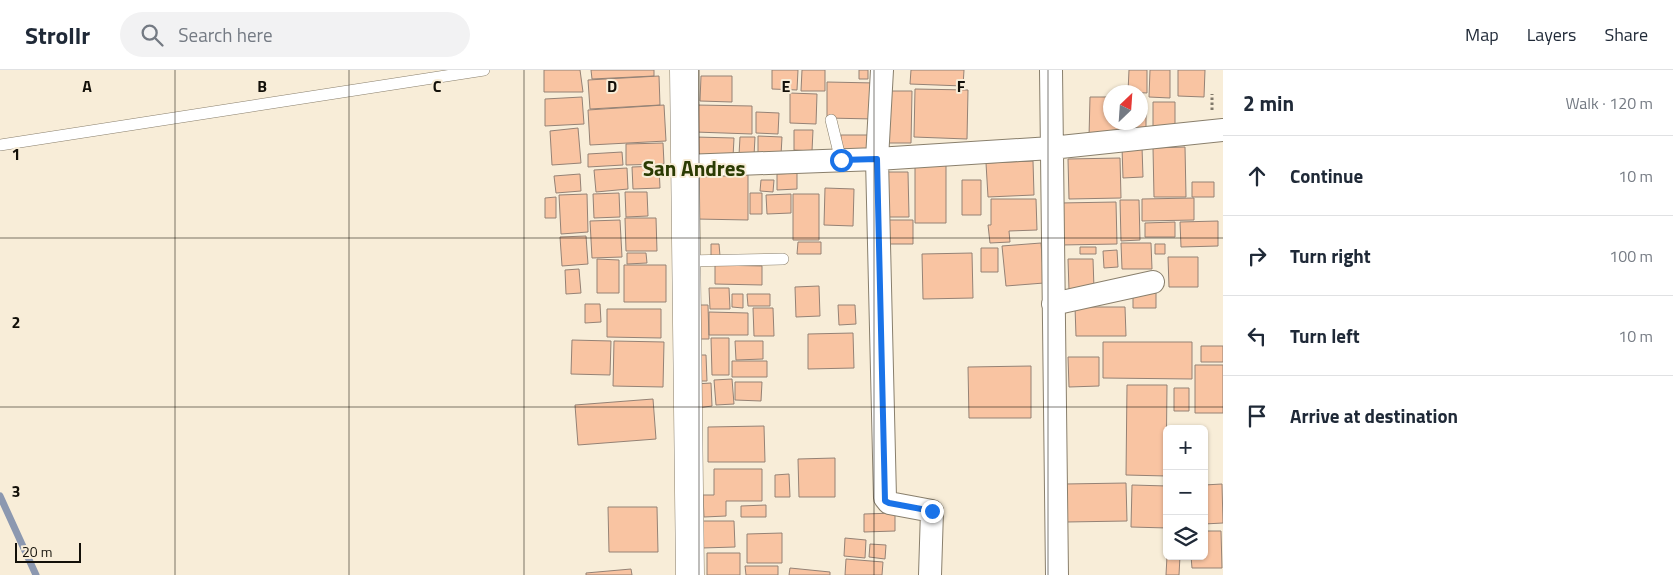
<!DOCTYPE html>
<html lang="en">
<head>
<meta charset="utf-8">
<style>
	body { margin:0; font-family:"Titillium Web",sans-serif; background:#f2f2f3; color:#1f2937 }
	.controls { position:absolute; right:15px; bottom:15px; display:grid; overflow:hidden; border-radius:8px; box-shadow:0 1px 4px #0004 }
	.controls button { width:45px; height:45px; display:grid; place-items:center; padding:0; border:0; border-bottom:1px solid #e0e1e3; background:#fff; color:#1f2937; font:25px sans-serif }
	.compass { position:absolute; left:1103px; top:15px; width:45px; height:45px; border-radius:50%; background:#fff; box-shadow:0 1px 4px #0004; rotate:25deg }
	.scale { position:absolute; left:15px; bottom:12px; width:66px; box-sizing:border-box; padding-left:5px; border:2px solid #131009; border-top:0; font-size:14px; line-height:18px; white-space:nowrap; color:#131009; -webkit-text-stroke:4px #f8edd8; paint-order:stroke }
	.stop { position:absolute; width:15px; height:15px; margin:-11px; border:4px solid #1a73e8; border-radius:50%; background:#fff }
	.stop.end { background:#1a73e8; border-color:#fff; box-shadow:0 1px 5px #0008 }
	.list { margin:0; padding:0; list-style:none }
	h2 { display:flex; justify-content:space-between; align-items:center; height:65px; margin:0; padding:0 20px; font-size:21px }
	h2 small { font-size:16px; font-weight:400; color:#747a83 }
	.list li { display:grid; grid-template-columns:32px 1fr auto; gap:15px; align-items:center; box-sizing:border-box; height:80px; padding:0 20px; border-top:1px solid #e0e1e3 }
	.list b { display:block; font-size:19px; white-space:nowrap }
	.list em { font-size:16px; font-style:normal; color:#747a83 }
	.icon { flex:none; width:28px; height:28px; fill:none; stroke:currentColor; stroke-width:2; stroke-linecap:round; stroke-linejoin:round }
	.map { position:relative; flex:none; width:1223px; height:505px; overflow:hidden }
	header { display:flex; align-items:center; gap:30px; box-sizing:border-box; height:70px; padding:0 25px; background:#fff; border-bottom:1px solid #e0e1e3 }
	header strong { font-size:24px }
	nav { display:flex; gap:28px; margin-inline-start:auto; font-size:18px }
	.search { width:350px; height:45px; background:#f2f2f3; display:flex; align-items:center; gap:12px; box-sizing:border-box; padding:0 18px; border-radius:28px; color:#747a83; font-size:19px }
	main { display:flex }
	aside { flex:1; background:#fff }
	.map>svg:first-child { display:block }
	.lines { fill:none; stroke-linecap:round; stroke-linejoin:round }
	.stream { stroke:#8c98b0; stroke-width:7 }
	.building { fill:#f9c4a2; stroke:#958275 }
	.service-casing { stroke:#897f6c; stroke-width:12 }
	.minor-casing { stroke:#897f6c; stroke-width:24 }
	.tertiary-casing { stroke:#897f6c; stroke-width:29 }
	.path { stroke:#80796b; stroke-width:3; stroke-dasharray:2.5 2.5; stroke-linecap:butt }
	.service { stroke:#fff; stroke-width:11 }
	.minor { stroke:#fff; stroke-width:22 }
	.tertiary { stroke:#fff; stroke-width:28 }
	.route { stroke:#1a73e8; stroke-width:6 }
	.grid { fill:none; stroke:#131009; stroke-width:1; stroke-opacity:0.55 }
	.labels { text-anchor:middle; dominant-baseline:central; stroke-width:4; stroke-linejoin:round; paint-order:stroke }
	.quarter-label { font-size:21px; font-weight:bold; fill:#2b3b03; stroke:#f8edd8 }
	.grid-label { font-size:16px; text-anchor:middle; font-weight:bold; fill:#131009; stroke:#f8edd8; stroke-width:4; stroke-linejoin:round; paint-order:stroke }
</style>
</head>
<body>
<header>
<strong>Strollr</strong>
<div class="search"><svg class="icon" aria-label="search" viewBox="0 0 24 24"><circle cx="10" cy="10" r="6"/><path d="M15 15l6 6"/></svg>Search here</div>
<nav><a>Map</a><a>Layers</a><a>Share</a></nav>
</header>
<main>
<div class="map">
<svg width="1223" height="505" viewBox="0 0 1223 505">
	<rect width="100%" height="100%" fill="#f8edd8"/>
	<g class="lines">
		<path class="stream" d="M 0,426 L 36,505"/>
	</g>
	<path class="building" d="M 544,0 L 580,0 L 583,22 L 544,22 Z
		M 591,0 L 654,0 L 654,6 L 592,9 Z
		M 772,0 L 798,0 L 797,20 L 772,19 Z
		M 802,0 L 825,0 L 825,21 L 801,21 Z
		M 859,0 L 868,0 L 868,9 L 859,9 Z
		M 911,0 L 964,0 L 963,16 L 910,14 Z
		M 1129,0 L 1147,0 L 1147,23 L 1128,22 Z
		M 1150,0 L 1170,0 L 1170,28 L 1149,27 Z
		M 1178,0 L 1205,0 L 1204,27 L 1178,26 Z
		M 659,6 L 660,35 L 590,39 L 588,10 Z
		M 701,6 L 732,6 L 732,32 L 700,31 Z
		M 827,12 L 875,13 L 874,49 L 827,48 Z
		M 915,19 L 968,20 L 967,69 L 914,67 Z
		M 885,21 L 912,21 L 911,73 L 884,73 Z
		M 790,23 L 817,24 L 816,54 L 790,53 Z
		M 582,27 L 584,54 L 545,56 L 545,29 Z
		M 1090,27 L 1110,27 L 1110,52 L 1128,52 L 1128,68 L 1089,67 Z
		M 1153,32 L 1175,32 L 1175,63 L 1153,62 Z
		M 664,35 L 666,71 L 590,75 L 588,40 Z
		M 696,35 L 752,36 L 752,64 L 695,62 Z
		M 1140,35 L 1146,35 L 1146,61 L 1131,61 L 1132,52 L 1140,52 Z
		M 756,42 L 779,43 L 778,64 L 756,63 Z
		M 578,58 L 581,93 L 552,95 L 550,61 Z
		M 794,60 L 813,60 L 812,81 L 794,80 Z
		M 841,65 L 869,65 L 868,80 L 840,79 Z
		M 758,66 L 782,67 L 781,85 L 758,85 Z
		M 695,67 L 734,68 L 733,87 L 694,86 Z
		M 740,67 L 755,67 L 754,86 L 739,85 Z
		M 663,73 L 664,94 L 626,95 L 626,74 Z
		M 1122,77 L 1142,77 L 1143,107 L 1123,108 Z
		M 1185,77 L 1186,127 L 1154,127 L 1153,78 Z
		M 622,82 L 623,95 L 588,97 L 588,84 Z
		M 1120,88 L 1121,128 L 1069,129 L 1068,89 Z
		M 1033,91 L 1034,125 L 988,127 L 986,93 Z
		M 915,92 L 946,92 L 946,153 L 915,153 Z
		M 659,96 L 660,118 L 633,119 L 632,97 Z
		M 627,98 L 628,119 L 596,122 L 594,100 Z
		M 879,102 L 908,102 L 909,147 L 880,147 Z
		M 797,103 L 797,119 L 777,120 L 777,104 Z
		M 580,104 L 581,121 L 556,123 L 554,106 Z
		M 696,104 L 748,104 L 748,150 L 696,149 Z
		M 761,110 L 774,110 L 773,122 L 760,121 Z
		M 962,110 L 981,110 L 981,145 L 962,145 Z
		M 1192,112 L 1214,112 L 1214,127 L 1192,127 Z
		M 825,118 L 854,119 L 853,156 L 824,155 Z
		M 625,122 L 647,122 L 648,146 L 626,147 Z
		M 619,123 L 620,147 L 594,148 L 593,124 Z
		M 750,123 L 762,123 L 762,144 L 750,144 Z
		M 587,124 L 588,162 L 561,164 L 559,125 Z
		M 791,124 L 791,143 L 767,144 L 766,125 Z
		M 793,124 L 819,124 L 819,170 L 793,170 Z
		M 556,127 L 556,148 L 545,148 L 545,128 Z
		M 1194,128 L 1194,150 L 1142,151 L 1142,129 Z
		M 991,129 L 1036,129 L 1037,160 L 1009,161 L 1010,172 L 990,173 L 988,155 L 991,155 Z
		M 1120,130 L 1139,130 L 1140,170 L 1121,171 Z
		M 1116,132 L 1117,174 L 1061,175 L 1060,133 Z
		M 625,148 L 656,148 L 657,181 L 626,181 Z
		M 620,150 L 622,187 L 592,188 L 590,151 Z
		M 880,150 L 913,150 L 913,174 L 880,174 Z
		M 1218,151 L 1218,176 L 1181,177 L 1180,152 Z
		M 1175,152 L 1175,167 L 1145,167 L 1145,153 Z
		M 586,166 L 588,194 L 562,196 L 560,167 Z
		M 798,172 L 821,172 L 821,184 L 797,184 Z
		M 1041,173 L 1044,213 L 1006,216 L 1002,176 Z
		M 1121,173 L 1151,173 L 1152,199 L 1122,199 Z
		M 711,174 L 719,174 L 720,186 L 711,187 Z
		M 1155,174 L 1165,174 L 1165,184 L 1155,184 Z
		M 1080,177 L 1096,177 L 1096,184 L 1080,184 Z
		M 981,178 L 998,178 L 998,202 L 981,202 Z
		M 1117,180 L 1118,197 L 1104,198 L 1103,181 Z
		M 627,183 L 646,183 L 647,193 L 627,194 Z
		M 972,183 L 973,228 L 923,229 L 922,184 Z
		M 1168,187 L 1198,187 L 1198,217 L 1169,217 Z
		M 597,189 L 619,190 L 619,223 L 597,223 Z
		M 1068,189 L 1093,189 L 1094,219 L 1069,220 Z
		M 624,195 L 666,195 L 666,232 L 624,232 Z
		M 715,195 L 762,196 L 762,215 L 715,214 Z
		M 579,199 L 581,223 L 566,224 L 565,200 Z
		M 819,216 L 820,246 L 796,247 L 795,217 Z
		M 709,218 L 729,218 L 730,239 L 710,239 Z
		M 1133,219 L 1156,219 L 1156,238 L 1133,238 Z
		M 732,224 L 743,224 L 743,238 L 732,237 Z
		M 747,224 L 770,224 L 770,236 L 748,236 Z
		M 585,234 L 600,234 L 601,252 L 585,253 Z
		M 694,235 L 708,235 L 709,269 L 695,269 Z
		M 838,235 L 855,235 L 856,254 L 839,255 Z
		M 1075,237 L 1125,237 L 1126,266 L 1076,266 Z
		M 753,238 L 773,238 L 774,266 L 754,266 Z
		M 607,239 L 661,239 L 661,268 L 607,267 Z
		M 709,242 L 748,243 L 748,265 L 709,265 Z
		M 853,263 L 854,298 L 808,299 L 808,264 Z
		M 711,268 L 729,268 L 729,305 L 712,305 Z
		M 572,270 L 611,271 L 610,305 L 571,304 Z
		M 614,271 L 664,272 L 663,317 L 613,316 Z
		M 735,271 L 763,271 L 763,289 L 736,290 Z
		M 1103,272 L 1192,272 L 1192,309 L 1103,308 Z
		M 1201,276 L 1223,276 L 1223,292 L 1201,292 Z
		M 696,285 L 706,285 L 707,311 L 697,311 Z
		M 1068,287 L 1099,287 L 1099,316 L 1069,317 Z
		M 732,291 L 767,291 L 767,307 L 732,307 Z
		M 1195,295 L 1223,295 L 1223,343 L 1195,343 Z
		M 1031,296 L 1031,348 L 969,348 L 968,297 Z
		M 732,309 L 734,334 L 716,335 L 714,310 Z
		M 735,312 L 762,312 L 761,331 L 735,330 Z
		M 711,313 L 712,336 L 697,338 L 695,314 Z
		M 1127,315 L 1167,315 L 1166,406 L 1126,405 Z
		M 1174,318 L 1189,318 L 1189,341 L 1174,341 Z
		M 653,329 L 656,369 L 578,375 L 575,335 Z
		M 764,356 L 765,392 L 708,392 L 708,357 Z
		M 835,388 L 835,427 L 799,427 L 798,389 Z
		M 714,399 L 762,399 L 762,431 L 726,431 L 726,446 L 704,447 L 703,425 L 714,425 Z
		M 789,404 L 790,427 L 775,427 L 775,405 Z
		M 1126,413 L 1127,451 L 1066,452 L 1065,414 Z
		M 1222,414 L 1223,453 L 1204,454 L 1204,415 Z
		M 1132,415 L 1167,416 L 1167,458 L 1131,457 Z
		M 766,435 L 766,447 L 741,447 L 741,436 Z
		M 608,437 L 657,437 L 658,482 L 609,482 Z
		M 895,443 L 895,461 L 864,462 L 864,444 Z
		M 702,451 L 734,451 L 735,477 L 702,478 Z
		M 1204,461 L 1221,461 L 1222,498 L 1192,498 L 1191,486 L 1204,486 Z
		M 782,463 L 782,493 L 747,493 L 747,464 Z
		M 845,468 L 866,470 L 865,488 L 844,486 Z
		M 870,474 L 886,475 L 885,489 L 869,487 Z
		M 707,483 L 740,483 L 740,505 L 707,505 Z
		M 1167,486 L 1180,486 L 1179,505 L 1166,505 Z
		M 846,489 L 883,492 L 882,505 L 845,505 Z
		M 745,496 L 778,496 L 778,505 L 746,505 Z
		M 790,498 L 830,502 L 830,505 L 789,505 Z
		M 631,499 L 632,505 L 586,505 L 586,503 Z"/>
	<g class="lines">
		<g class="service-casing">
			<path id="service" d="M 831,50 L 841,91
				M 0,75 L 484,0
				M 685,191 L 783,189"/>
		</g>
		<g class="minor-casing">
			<path id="minor" d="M 882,0 L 877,89 L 885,428 L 889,433 L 932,441 L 930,505
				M 1051,0 L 1057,505
				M 684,96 L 877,89 L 1051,78 L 1223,60
				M 1053,234 L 1153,212"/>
		</g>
		<g class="tertiary-casing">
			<path id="tertiary" d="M 684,0 L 690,505"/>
		</g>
		<path class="path" d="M 1212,40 L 1212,24"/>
		<use href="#service" class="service"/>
		<use href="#minor" class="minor"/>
		<use href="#tertiary" class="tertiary"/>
	</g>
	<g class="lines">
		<path class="route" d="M 841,90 L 877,89 L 885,431 L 889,433 L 932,441"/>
	</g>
	<path class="grid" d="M 175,0 L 175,505M 349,0 L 349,505M 524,0 L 524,505M 699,0 L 699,505M 874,0 L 874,505M 1048,0 L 1048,505M 0,168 L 1223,168M 0,337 L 1223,337"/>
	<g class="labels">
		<g class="quarter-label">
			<text x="694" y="98">San Andres</text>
		</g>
	</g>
	<g class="grid-label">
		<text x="87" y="22">A</text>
		<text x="262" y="22">B</text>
		<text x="437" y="22">C</text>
		<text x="612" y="22">D</text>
		<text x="786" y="22">E</text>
		<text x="961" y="22">F</text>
		<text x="16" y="90">1</text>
		<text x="16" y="258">2</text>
		<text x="16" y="427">3</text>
	</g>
</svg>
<div class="controls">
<button>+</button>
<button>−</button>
<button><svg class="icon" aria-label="layers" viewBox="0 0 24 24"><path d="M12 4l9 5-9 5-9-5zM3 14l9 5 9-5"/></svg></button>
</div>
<svg class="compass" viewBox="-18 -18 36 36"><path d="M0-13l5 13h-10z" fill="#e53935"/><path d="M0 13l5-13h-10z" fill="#747a83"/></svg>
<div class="scale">20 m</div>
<div class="stop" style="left:841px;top:90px"></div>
<div class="stop end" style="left:932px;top:441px"></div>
</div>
<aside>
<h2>2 min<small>Walk · 120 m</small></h2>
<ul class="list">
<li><svg class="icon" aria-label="ahead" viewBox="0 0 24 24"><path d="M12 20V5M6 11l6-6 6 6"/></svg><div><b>Continue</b></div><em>10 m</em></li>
<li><svg class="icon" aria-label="right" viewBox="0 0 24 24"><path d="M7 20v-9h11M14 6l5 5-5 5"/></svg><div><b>Turn right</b></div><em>100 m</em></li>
<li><svg class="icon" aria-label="left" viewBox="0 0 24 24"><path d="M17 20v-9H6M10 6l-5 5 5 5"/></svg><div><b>Turn left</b></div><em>10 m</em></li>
<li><svg class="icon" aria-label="arrive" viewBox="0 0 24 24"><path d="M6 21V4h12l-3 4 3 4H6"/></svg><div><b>Arrive at destination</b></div></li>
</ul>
</aside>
</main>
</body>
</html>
